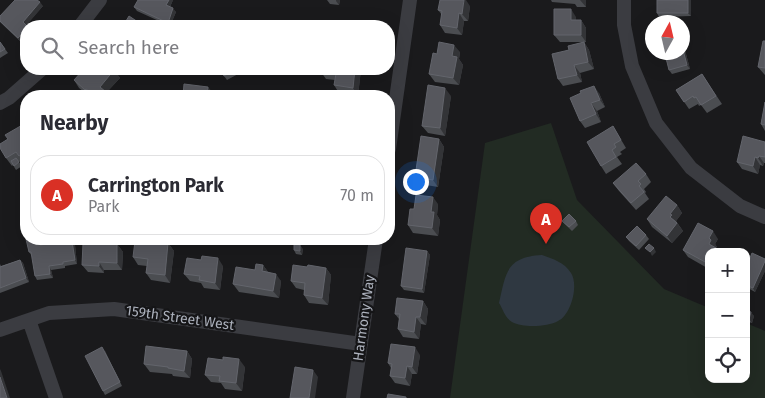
<!DOCTYPE html>
<html lang="en">
<head>
<meta charset="utf-8">
<style>
	body { margin:0; font-family:"Fira Sans",sans-serif; background:#f7f7f7; color:#2b2b33 }
	.controls { position:absolute; right:15px; bottom:15px; display:grid; overflow:hidden; border-radius:10px; box-shadow:0 5px 20px #0002 }
	.controls button { width:45px; height:45px; display:grid; place-items:center; padding:0; border:0; border-bottom:1px solid #e1e1e2; background:#fff; color:#2b2b33; font:25px sans-serif }
	.compass { position:absolute; left:645px; top:15px; width:45px; height:45px; border-radius:50%; background:#fff; box-shadow:0 5px 20px #0002; rotate:8deg }
	.you { position:absolute; left:415px; top:181px; width:18px; height:18px; margin:-12px; border:4px solid #fff; border-radius:50%; background:#1a73e8; box-shadow:0 0 0 8px #1a73e833 }
	.badge { display:grid; place-items:center; width:32px; height:32px; border-radius:50%; background:#d93025; color:#fff; font-size:16px; font-weight:700 }
	.pin { position:absolute; translate:-50% -41px; filter:drop-shadow(0 1px 2px #0008) }
	.pin::after { content:''; position:absolute; top:26px; width:18px; height:15px; background:inherit; clip-path:polygon(0 0,100% 0,50% 100%) }
	.list { margin:0; padding:0; list-style:none }
	h2 { display:flex; justify-content:space-between; align-items:center; height:65px; margin:0; padding:0 20px; font-size:21px }
	h2 small { font-size:16px; font-weight:400; color:#7c7c81 }
	.list li { display:grid; grid-template-columns:32px 1fr auto; gap:15px; align-items:center; box-sizing:border-box; height:80px; margin:0 10px 10px; padding:0 10px; border:1px solid #e1e1e2; border-radius:20px }
	.list b { display:block; font-size:19px; white-space:nowrap }
	.list p { margin:0; font-size:16px; white-space:nowrap; color:#7c7c81 }
	.list em { font-size:16px; font-style:normal; color:#7c7c81 }
	.icon { flex:none; width:28px; height:28px; fill:none; stroke:currentColor; stroke-width:2; stroke-linecap:round; stroke-linejoin:round }
	.map { position:relative; flex:none; width:765px; height:398px; overflow:hidden }
	.search { position:absolute; background:#fff; box-shadow:0 5px 20px #0002; left:20px; top:20px; width:375px; height:55px; display:flex; align-items:center; gap:12px; box-sizing:border-box; padding:0 18px; border-radius:20px; color:#7c7c81; font-size:19px }
	.panel { position:absolute; background:#fff; box-shadow:0 5px 20px #0002; left:20px; top:90px; width:375px; height:155px; border-radius:20px }
	.map>svg:first-child { display:block }
	.green { fill:#222b23 }
	.water { fill:#2f3841 }
	.lines { fill:none; stroke-linecap:round; stroke-linejoin:round }
	.street { stroke:#3b3c41; stroke-width:14 }
	.wall { fill:#4b4d51 }
	.shaded-wall { fill:#333437 }
	.building { fill:#56575d; stroke:#63656c }
	.labels { text-anchor:middle; dominant-baseline:central; stroke-width:4.5; stroke-linejoin:round; paint-order:stroke }
	.street-label { font-size:14px; fill:#acb1bc; stroke:#151517 }
</style>
</head>
<body>
<div class="map">
<svg width="765" height="398" viewBox="0 0 765 398">
	<rect width="100%" height="100%" fill="#1a1a1c"/>
	<path class="green" d="M 551,123 L 577,200 L 664,289 L 709,308 L 709,379 L 746,379 L 746,323 L 765,331 L 765,398 L 450,398 L 485,143 Z"/>
	<path class="water" d="M 542,255 C 553,259 564,262 571,273 C 579,285 571,315 558,321 C 547,327 523,328 512,322 C 505,318 503,309 499,303 C 506,273 506,257 542,255 Z"/>
	<g class="lines">
		<path class="street" d="M 624,0 L 624,25 L 632,66 L 656,123 L 691,168 L 740,206 L 765,217
			M 80,26 L 100,0
			M 0,103 L 9,98 L 42,69
			M 389,149 L 410,0
			M 29,320 L 56,398
			M 0,330 L 49,313 L 114,309 L 361,344
			M 353,398 L 376,239"/>
	</g>
	<path class="wall" d="M 173,0 L 170,7 L 176,12 L 170,26 L 137,11 L 134,7 Z
		M 327,0 L 340,0 L 339,5 L 330,4 Z
		M 551,0 L 586,0 L 586,7 L 577,7 L 575,4 L 552,2 Z
		M 691,0 L 691,16 L 659,17 L 657,13 Z
		M 43,6 L 26,25 L 21,42 L 0,22 L 0,16 Z
		M 470,6 L 468,21 L 464,21 L 462,35 L 445,33 L 440,25 L 442,15 L 438,10 Z
		M 576,17 L 576,20 L 581,20 L 586,28 L 586,42 L 584,42 L 589,50 L 594,69 L 580,73 L 582,82 L 563,86 L 558,79 L 569,50 L 583,42 L 560,42 L 554,35 Z
		M 682,39 L 690,69 L 672,74 L 669,70 L 667,62 L 664,58 L 682,52 Z
		M 765,41 L 765,75 L 764,74 L 758,67 Z
		M 0,42 L 8,53 L 0,58 Z
		M 460,52 L 459,59 L 463,65 L 459,85 L 435,82 L 429,74 L 437,54 Z
		M 238,69 L 240,73 L 227,80 L 224,76 Z
		M 281,69 L 303,69 L 302,73 Z
		M 321,69 L 361,69 L 358,96 L 339,93 L 334,85 L 335,80 L 326,79 L 321,72 Z
		M 114,70 L 120,78 L 106,93 L 108,96 L 89,96 L 79,88 L 74,80 L 89,71 Z
		M 702,74 L 722,104 L 707,113 L 701,105 L 699,106 L 698,104 L 689,109 L 676,90 Z
		M 599,93 L 605,107 L 597,111 L 601,122 L 585,128 L 580,121 Z
		M 451,96 L 445,136 L 428,133 L 422,126 Z
		M 765,102 L 765,131 L 761,124 Z
		M 613,126 L 626,148 L 620,152 L 622,154 L 617,157 L 622,164 L 606,174 L 601,166 Z
		M 26,128 L 26,162 L 24,164 L 22,160 L 19,162 L 22,166 L 16,170 L 13,165 L 12,166 L 6,158 Z
		M 439,139 L 444,147 L 438,187 L 420,184 L 415,177 Z
		M 765,142 L 765,163 L 764,163 L 763,166 L 760,165 L 758,174 L 742,169 L 737,162 Z
		M 646,174 L 651,182 L 644,189 L 646,192 L 645,193 L 649,199 L 636,210 L 619,191 L 613,183 Z
		M 438,204 L 437,215 L 440,220 L 438,236 L 413,233 L 408,225 L 414,209 Z
		M 677,205 L 682,213 L 676,221 L 683,231 L 672,243 L 652,227 L 647,219 Z
		M 562,221 L 576,221 L 578,225 L 572,231 Z
		M 646,235 L 649,239 L 639,250 L 629,241 L 626,237 Z
		M 26,239 L 40,239 L 41,241 L 42,245 L 72,241 L 75,245 L 77,264 L 65,266 L 65,268 L 51,270 L 53,278 L 37,280 L 35,276 L 32,256 L 29,252 Z
		M 718,239 L 715,244 L 717,247 L 709,252 L 709,269 L 688,257 L 683,250 Z
		M 150,243 L 168,243 L 174,251 L 170,283 L 151,280 L 146,273 L 147,266 L 138,265 L 133,257 Z
		M 117,244 L 123,252 L 122,270 L 104,270 L 104,273 L 88,272 L 82,265 Z
		M 303,249 L 302,255 L 296,254 L 294,250 Z
		M 427,251 L 430,255 L 424,293 L 404,290 L 401,286 Z
		M 765,259 L 765,271 L 755,292 L 746,287 L 746,262 L 748,263 Z
		M 20,260 L 23,263 L 29,282 L 0,293 L 0,264 L 1,266 Z
		M 263,265 L 268,272 L 281,281 L 279,298 L 239,292 L 233,284 Z
		M 223,266 L 220,290 L 204,288 L 201,283 L 190,281 L 184,274 Z
		M 307,267 L 326,268 L 331,275 L 328,305 L 309,303 L 304,295 L 304,290 L 296,288 L 291,281 Z
		M 423,301 L 428,309 L 426,325 L 421,324 L 419,339 L 403,337 L 398,329 L 399,319 L 395,314 Z
		M 746,310 L 754,316 L 752,323 L 746,321 Z
		M 105,351 L 122,386 L 105,395 L 103,391 Z
		M 187,351 L 192,359 L 190,378 L 173,376 L 172,374 L 150,372 L 144,364 Z
		M 420,355 L 417,374 L 412,374 L 410,386 L 395,383 L 390,376 L 391,368 L 388,363 Z
		M 245,367 L 242,391 L 225,389 L 221,383 L 211,382 L 205,375 Z"/>
	<path class="shaded-wall" d="M 169,0 L 173,0 L 169,9 L 166,5 Z
		M 336,0 L 340,0 L 339,5 L 336,1 Z
		M 464,0 L 466,0 L 470,6 L 468,21 L 462,14 Z
		M 580,0 L 586,0 L 586,7 Z
		M 688,0 L 691,0 L 691,16 L 688,13 Z
		M 40,2 L 43,6 L 26,26 L 23,22 Z
		M 173,8 L 176,12 L 170,26 L 168,23 Z
		M 571,9 L 576,17 L 576,28 L 571,20 Z
		M 459,13 L 464,21 L 462,35 L 457,28 Z
		M 581,20 L 586,28 L 586,42 L 581,35 Z
		M 26,29 L 26,36 L 21,42 L 18,38 Z
		M 682,39 L 690,69 L 687,65 L 682,46 Z
		M 584,42 L 589,50 L 594,69 L 588,62 Z
		M 454,45 L 460,52 L 459,59 L 463,65 L 459,85 L 453,78 L 452,56 Z
		M 574,65 L 580,73 L 582,82 L 577,75 Z
		M 355,69 L 361,69 L 358,96 L 353,88 Z
		M 114,70 L 120,78 L 106,93 L 108,96 L 102,96 L 100,87 Z
		M 594,86 L 599,93 L 605,107 L 600,100 Z
		M 208,87 L 214,94 L 213,96 L 207,96 Z
		M 445,88 L 451,96 L 445,136 L 440,128 Z
		M 86,89 L 91,96 L 89,96 L 85,90 Z
		M 591,103 L 597,111 L 601,122 L 596,114 Z
		M 439,139 L 444,147 L 438,187 L 433,180 Z
		M 759,156 L 764,163 L 763,166 L 758,158 Z
		M 755,157 L 760,165 L 758,174 L 753,166 Z
		M 433,197 L 438,204 L 437,215 L 440,220 L 438,236 L 432,228 L 431,212 Z
		M 677,205 L 682,213 L 676,221 L 677,222 L 670,217 L 670,214 Z
		M 677,223 L 683,231 L 672,243 L 667,236 Z
		M 713,231 L 718,239 L 715,244 L 717,247 L 714,252 L 709,244 L 709,238 Z
		M 39,239 L 40,239 L 41,241 L 43,249 L 40,245 Z
		M 72,241 L 75,245 L 77,264 L 75,260 Z
		M 168,243 L 174,251 L 170,283 L 165,275 Z
		M 117,244 L 123,252 L 122,270 L 117,263 Z
		M 300,245 L 303,249 L 302,255 L 300,251 Z
		M 654,248 L 656,252 L 652,256 L 650,252 Z
		M 427,251 L 430,255 L 424,293 L 422,289 Z
		M 218,258 L 223,266 L 220,290 L 215,283 Z
		M 20,260 L 23,263 L 29,282 L 26,278 Z
		M 765,261 L 765,271 L 755,292 L 753,288 Z
		M 99,262 L 104,270 L 104,273 L 99,266 Z
		M 263,265 L 268,272 L 262,271 Z
		M 49,266 L 51,270 L 53,278 L 50,274 Z
		M 326,268 L 331,275 L 328,305 L 322,298 Z
		M 276,274 L 281,281 L 279,298 L 273,291 Z
		M 423,301 L 428,309 L 426,325 L 420,317 Z
		M 751,312 L 754,316 L 752,323 L 749,319 Z
		M 416,317 L 421,324 L 419,339 L 414,332 Z
		M 102,347 L 105,351 L 122,386 L 120,382 Z
		M 415,347 L 420,355 L 417,374 L 412,367 Z
		M 187,351 L 192,359 L 190,378 L 184,371 Z
		M 239,359 L 245,367 L 242,391 L 236,383 Z
		M 407,366 L 412,374 L 410,386 L 405,378 Z
		M 0,369 L 1,371 L 10,398 L 7,398 L 0,377 Z
		M 313,370 L 318,377 L 315,398 L 309,398 Z"/>
	<path class="building" d="M 15,0 L 37,0 L 40,2 L 23,22 L 27,26 L 26,26 L 26,29 L 18,38 L 0,21 L 0,16 Z
		M 138,0 L 169,0 L 166,5 L 173,8 L 168,23 L 134,7 Z
		M 440,0 L 464,0 L 462,14 L 459,13 L 457,28 L 440,25 L 442,11 L 438,10 Z
		M 657,0 L 688,0 L 688,13 L 657,13 Z
		M 554,9 L 571,9 L 571,20 L 581,20 L 581,35 L 554,35 Z
		M 129,16 L 144,26 L 123,26 Z
		M 763,41 L 765,41 L 765,68 L 758,67 Z
		M 0,42 L 5,49 L 0,52 Z
		M 439,42 L 454,45 L 452,56 L 457,57 L 453,78 L 429,74 L 433,53 L 437,54 Z
		M 584,42 L 588,62 L 574,65 L 577,75 L 558,79 L 552,54 L 569,50 L 568,46 Z
		M 682,46 L 687,65 L 669,70 L 666,58 L 664,58 L 663,52 L 682,52 Z
		M 84,69 L 86,69 L 89,71 L 90,69 L 113,69 L 114,70 L 100,87 L 106,92 L 102,96 L 96,96 L 86,89 L 85,90 L 74,80 Z
		M 220,69 L 237,69 L 224,76 Z
		M 321,69 L 355,69 L 353,88 L 334,85 L 336,74 L 321,72 Z
		M 702,74 L 716,96 L 701,105 L 696,97 L 694,98 L 693,96 L 684,102 L 676,90 Z
		M 184,84 L 208,87 L 207,96 L 183,96 Z
		M 428,85 L 445,88 L 440,128 L 422,126 Z
		M 594,86 L 600,100 L 591,103 L 596,114 L 580,121 L 570,98 L 581,93 L 580,91 Z
		M 62,92 L 66,96 L 57,96 Z
		M 765,102 L 765,125 L 761,124 Z
		M 24,124 L 26,128 L 26,152 L 19,156 L 16,152 L 6,158 L 0,148 L 0,144 L 8,139 L 5,135 Z
		M 613,126 L 621,140 L 614,144 L 616,147 L 612,150 L 616,157 L 601,166 L 587,142 Z
		M 421,136 L 439,139 L 433,180 L 415,177 Z
		M 743,136 L 765,142 L 765,157 L 759,156 L 758,158 L 755,157 L 753,166 L 737,162 Z
		M 16,158 L 19,162 L 14,166 L 11,161 Z
		M 636,163 L 646,174 L 638,181 L 641,184 L 639,186 L 644,192 L 631,203 L 613,183 Z
		M 416,195 L 433,197 L 431,212 L 434,212 L 432,228 L 408,225 L 410,209 L 414,209 Z
		M 666,196 L 677,205 L 670,214 L 672,215 L 670,217 L 677,223 L 667,236 L 647,219 Z
		M 569,214 L 576,221 L 569,227 L 562,221 Z
		M 698,223 L 713,231 L 709,238 L 711,240 L 709,244 L 716,248 L 714,252 L 709,252 L 709,261 L 707,263 L 683,250 Z
		M 637,226 L 646,235 L 636,246 L 626,237 Z
		M 26,239 L 39,239 L 40,245 L 72,241 L 75,260 L 63,262 L 63,264 L 49,266 L 50,274 L 35,276 L 31,252 L 29,252 Z
		M 135,241 L 150,243 L 150,241 L 168,243 L 165,275 L 146,273 L 148,259 L 133,257 Z
		M 83,243 L 117,244 L 117,263 L 99,262 L 99,266 L 82,265 Z
		M 294,244 L 300,245 L 300,251 L 294,250 Z
		M 649,244 L 654,248 L 650,252 L 645,248 Z
		M 406,248 L 427,251 L 422,289 L 401,286 Z
		M 752,253 L 765,259 L 765,261 L 753,288 L 746,285 L 746,262 L 748,263 Z
		M 202,256 L 218,258 L 215,283 L 199,280 L 200,276 L 184,274 L 187,258 L 201,260 Z
		M 20,260 L 26,278 L 0,288 L 0,267 Z
		M 256,264 L 263,265 L 262,271 L 276,274 L 273,291 L 233,284 L 236,267 L 255,270 Z
		M 293,265 L 307,267 L 308,265 L 326,268 L 322,298 L 304,295 L 305,283 L 291,281 Z
		M 397,298 L 423,301 L 420,317 L 416,317 L 414,332 L 398,329 L 400,314 L 395,314 Z
		M 746,310 L 751,312 L 749,319 L 746,318 Z
		M 391,344 L 415,347 L 412,367 L 407,366 L 405,378 L 390,376 L 392,364 L 388,363 Z
		M 146,346 L 187,351 L 184,371 L 168,368 L 168,367 L 144,364 Z
		M 102,347 L 120,382 L 103,391 L 85,356 Z
		M 223,357 L 239,359 L 236,383 L 219,381 L 220,376 L 205,375 L 208,358 L 223,360 Z
		M 295,367 L 313,370 L 309,398 L 290,398 Z
		M 0,377 L 7,398 L 0,398 Z
		M 388,394 L 406,397 L 406,398 L 387,398 Z"/>
	<g class="labels">
		<g class="street-label">
			<text transform="translate(180 318) rotate(8)">159th Street West</text>
			<text transform="translate(364 318) rotate(-82)">Harmony Way</text>
		</g>
	</g>
</svg>
<div class="controls">
<button>+</button>
<button>−</button>
<button><svg class="icon" aria-label="locate" viewBox="0 0 24 24"><circle cx="12" cy="12" r="6"/><path d="M12 2v4M12 18v4M2 12h4M18 12h4"/></svg></button>
</div>
<svg class="compass" viewBox="-18 -18 36 36"><path d="M0-13l5 13h-10z" fill="#e53935"/><path d="M0 13l5-13h-10z" fill="#7c7c81"/></svg>
<div class="you"></div>
<div class="pin badge" style="left:546px;top:244px">A</div>
<div class="search"><svg class="icon" aria-label="search" viewBox="0 0 24 24"><circle cx="10" cy="10" r="6"/><path d="M15 15l6 6"/></svg>Search here</div>
<section class="panel">
<h2>Nearby<small></small></h2>
<ul class="list">
<li><span class="badge">A</span><div><b>Carrington Park</b><p>Park</p></div><em>70 m</em></li>
</ul>
</section>
</div>
</body>
</html>
